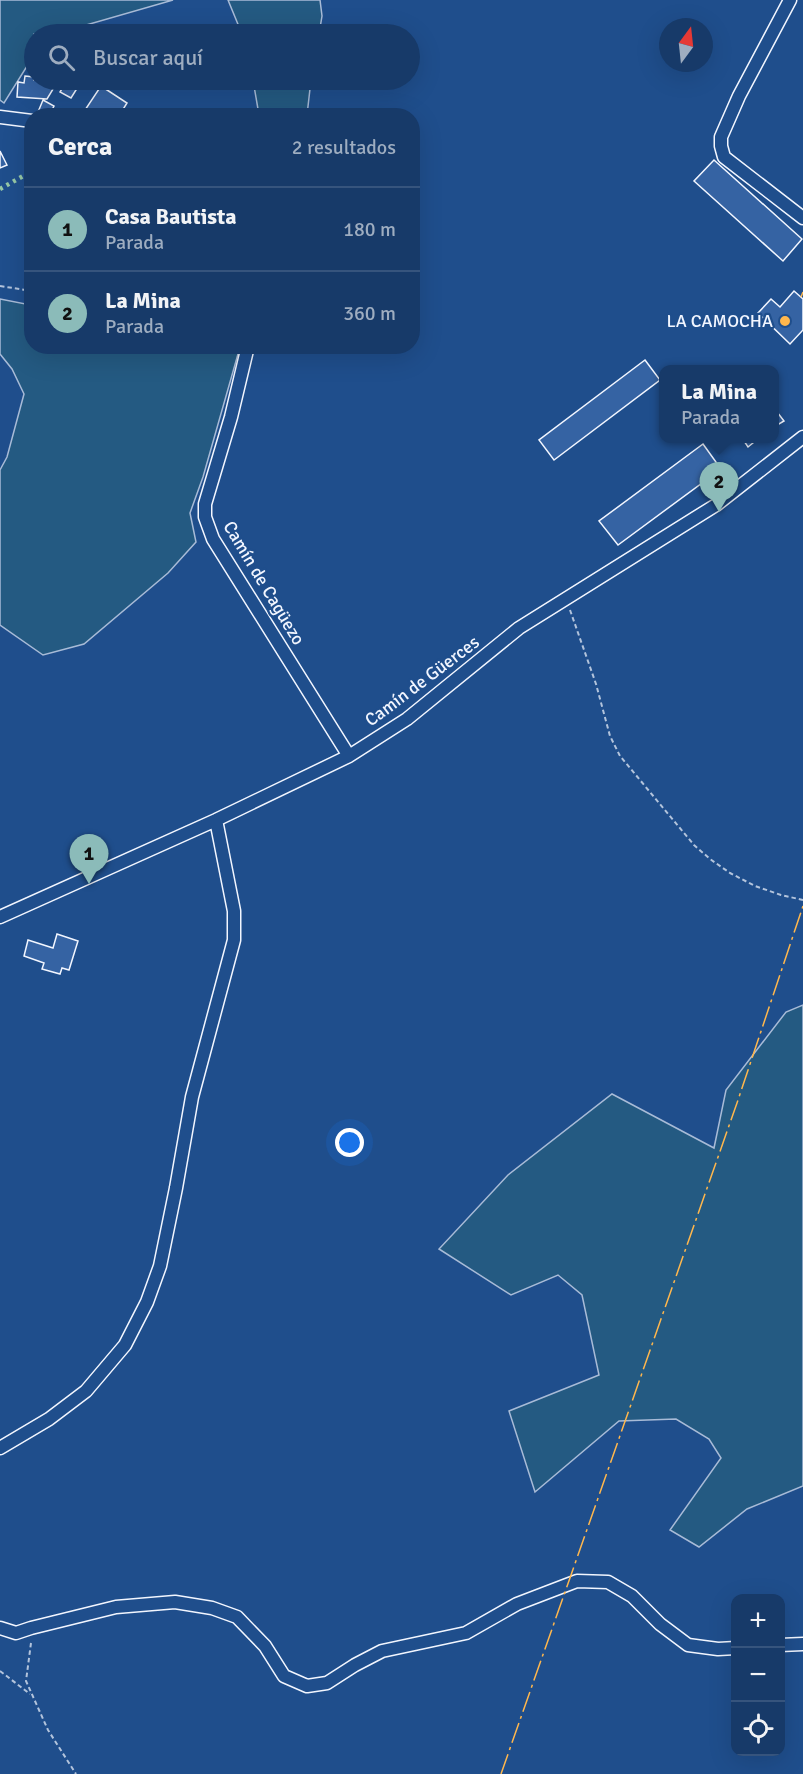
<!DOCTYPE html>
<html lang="es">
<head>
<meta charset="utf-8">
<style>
	body { margin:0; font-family:Signika,sans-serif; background:#20416f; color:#f1f3f6 }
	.controls { position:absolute; right:18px; bottom:18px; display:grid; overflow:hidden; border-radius:12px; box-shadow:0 6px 24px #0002 }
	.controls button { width:54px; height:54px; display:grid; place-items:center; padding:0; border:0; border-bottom:2px solid #36547d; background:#173a69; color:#f1f3f6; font:30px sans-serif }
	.compass { position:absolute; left:659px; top:18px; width:54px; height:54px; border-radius:50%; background:#173a69; box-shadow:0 6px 24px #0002; rotate:15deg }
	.you { position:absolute; left:350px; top:1143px; width:21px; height:21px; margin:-15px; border:4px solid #fff; border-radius:50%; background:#1a73e8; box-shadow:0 0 0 9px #1a73e833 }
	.badge { display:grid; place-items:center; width:39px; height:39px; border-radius:50%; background:#8bbbb9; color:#111; font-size:20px; font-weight:700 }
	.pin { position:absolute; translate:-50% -50px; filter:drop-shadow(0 2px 3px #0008) }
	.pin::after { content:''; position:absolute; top:32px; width:21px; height:18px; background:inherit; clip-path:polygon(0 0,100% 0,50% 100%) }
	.popup { position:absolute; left:659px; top:365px; width:120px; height:78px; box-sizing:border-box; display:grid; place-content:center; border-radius:12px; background:#173a69; filter:drop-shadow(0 2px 4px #0005); font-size:20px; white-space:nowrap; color:#9eadc0 }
	.popup b { font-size:22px; color:#f1f3f6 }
	.popup::after { content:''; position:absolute; left:50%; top:100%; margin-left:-12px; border:12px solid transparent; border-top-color:#173a69 }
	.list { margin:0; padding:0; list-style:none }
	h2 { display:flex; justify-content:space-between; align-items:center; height:78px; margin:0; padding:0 24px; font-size:26px }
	h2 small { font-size:20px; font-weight:400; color:#9eadc0 }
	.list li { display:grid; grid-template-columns:39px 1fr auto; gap:18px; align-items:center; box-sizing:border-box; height:84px; padding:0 24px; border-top:2px solid #36547d }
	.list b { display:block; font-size:22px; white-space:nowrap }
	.list p { margin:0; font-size:20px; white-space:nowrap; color:#9eadc0 }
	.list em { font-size:20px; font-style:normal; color:#9eadc0 }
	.icon { flex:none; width:33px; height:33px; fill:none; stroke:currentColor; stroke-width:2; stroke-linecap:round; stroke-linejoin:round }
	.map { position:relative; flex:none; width:803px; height:1774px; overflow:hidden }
	.search { position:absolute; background:#173a69; box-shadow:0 6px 24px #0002; left:24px; top:24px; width:396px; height:66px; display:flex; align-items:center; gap:15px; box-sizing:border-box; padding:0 21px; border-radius:33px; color:#9eadc0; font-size:22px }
	.panel { position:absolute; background:#173a69; box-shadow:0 6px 24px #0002; left:24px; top:108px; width:396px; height:246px; border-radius:24px }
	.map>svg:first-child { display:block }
	.green { fill:#245a82; stroke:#a8bbd7; stroke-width:1.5 }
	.building { fill:#3563a3; stroke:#f2f6ff; stroke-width:1.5 }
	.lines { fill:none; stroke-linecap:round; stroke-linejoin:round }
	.street-casing { stroke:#f2f6ff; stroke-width:15 }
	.path { stroke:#b3c4dc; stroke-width:2; stroke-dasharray:4.5 3; stroke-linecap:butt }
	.street { stroke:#1f4e8c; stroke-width:12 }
	.hedge { stroke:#97c8a6; stroke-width:4.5; stroke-dasharray:3 4.5; stroke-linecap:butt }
	.power { stroke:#ffb74d; stroke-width:1.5; stroke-dasharray:21 4.5 3 4.5; stroke-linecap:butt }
	.poi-dot { fill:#ffb74d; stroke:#1f4e8c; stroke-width:2 }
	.labels { text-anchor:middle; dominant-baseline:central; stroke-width:4.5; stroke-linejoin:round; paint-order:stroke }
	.poi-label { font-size:18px; fill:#f2f6ff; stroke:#1f4e8c; text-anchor:end }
	.street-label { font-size:18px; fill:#f2f6ff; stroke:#1f4e8c }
</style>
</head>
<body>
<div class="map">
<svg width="803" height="1774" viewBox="0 0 803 1774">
	<rect width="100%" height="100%" fill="#1f4e8c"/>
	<path class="green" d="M 0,0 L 173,0 L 55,34 L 34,34 L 34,55 L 4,103 L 0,100 Z
		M 228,0 L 320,0 L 322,16 L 319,34 L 242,34 Z
		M 253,80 L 311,80 L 307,115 L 259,115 Z
		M 0,299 L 31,305 L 32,346 L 240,347 L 203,477 L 190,513 L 196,542 L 168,573 L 84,644 L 43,655 L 0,625 L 0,470 L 7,457 L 24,394 L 12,369 L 0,354 Z
		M 803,1005 L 803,1486 L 747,1509 L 699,1547 L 670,1530 L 721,1458 L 709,1439 L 676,1419 L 619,1421 L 535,1492 L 509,1411 L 599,1375 L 582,1295 L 558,1275 L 511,1295 L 439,1249 L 508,1175 L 612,1094 L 714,1148 L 726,1090 L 786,1012 Z"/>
	<path class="building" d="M 25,76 L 34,77 L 34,80 L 55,80 L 58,81 L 47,99 L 17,97 L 18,82 L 24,83 Z
		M 67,80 L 77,80 L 81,82 L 71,98 L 60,92 Z
		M 101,86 L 127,103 L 119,116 L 94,116 L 85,110 Z
		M 43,100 L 54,106 L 49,116 L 38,112 Z
		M 0,151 L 7,165 L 0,168 Z
		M 714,160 L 802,239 L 783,261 L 694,181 Z
		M 794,291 L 803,299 L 803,330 L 790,344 L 758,313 L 771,299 L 780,307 Z
		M 645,360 L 660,380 L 554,460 L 539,440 Z
		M 774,408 L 784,421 L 774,427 Z
		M 742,438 L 759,438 L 748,447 Z
		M 703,444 L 721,469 L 618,545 L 599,521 Z
		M 57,934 L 78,941 L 69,970 L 62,968 L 60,974 L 42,969 L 44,963 L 24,956 L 28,940 L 53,948 Z"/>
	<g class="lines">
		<g class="street-casing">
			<path id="street" d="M 790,0 L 739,96 L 721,137 L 721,146 L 724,157 L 803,218
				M 0,117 L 32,121
				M 248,346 L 231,417 L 205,504 L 205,517 L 213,539 L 349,756
				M 0,917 L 216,820 L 349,756 L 407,719 L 519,628 L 716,505 L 803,437
				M 0,1448 L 49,1419 L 86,1391 L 125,1345 L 147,1302 L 160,1266 L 176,1188 L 192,1097 L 234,940 L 234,911 L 216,820
				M 0,1628 L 16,1633 L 31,1628 L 116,1607 L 175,1602 L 212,1608 L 237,1617 L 265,1646 L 284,1676 L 307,1686 L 327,1683 L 355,1665 L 382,1651 L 466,1633 L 517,1604 L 577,1581 L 608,1582 L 632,1596 L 660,1624 L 688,1645 L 718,1649 L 736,1648
				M 780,1645 L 803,1644"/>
		</g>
		<path class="path" d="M 0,286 L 32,291
			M 570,610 L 596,684 L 610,736 L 620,756 L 694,845 L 710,859 L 730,873 L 755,886 L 781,895 L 803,900
			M 31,1643 L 26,1681 L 48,1730 L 76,1774
			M 0,1671 L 30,1694"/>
		<use href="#street" class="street"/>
		<path class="hedge" d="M 0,189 L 32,171"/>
		<path class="power" d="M 801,297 L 803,292
			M 501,1774 L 737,1103 L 803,906"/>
	</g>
	<circle class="poi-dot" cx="785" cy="321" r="6"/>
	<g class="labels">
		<g class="poi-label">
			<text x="773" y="321">LA CAMOCHA</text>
		</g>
		<g class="street-label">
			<text transform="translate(264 583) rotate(59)">Camín de Cagüezo</text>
			<text transform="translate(422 681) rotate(-37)">Camín de Güerces</text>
		</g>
	</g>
</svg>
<div class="controls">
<button>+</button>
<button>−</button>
<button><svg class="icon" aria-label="locate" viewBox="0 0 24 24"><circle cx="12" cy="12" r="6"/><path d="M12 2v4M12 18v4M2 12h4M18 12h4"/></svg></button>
</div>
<svg class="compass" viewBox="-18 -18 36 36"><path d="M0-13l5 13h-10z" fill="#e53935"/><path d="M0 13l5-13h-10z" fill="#9eadc0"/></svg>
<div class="you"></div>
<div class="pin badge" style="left:89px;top:884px">1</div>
<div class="pin badge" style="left:719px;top:512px">2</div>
<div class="popup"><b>La Mina</b>Parada</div>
<div class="search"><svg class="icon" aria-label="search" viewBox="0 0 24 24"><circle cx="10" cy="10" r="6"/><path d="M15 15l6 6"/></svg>Buscar aquí</div>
<section class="panel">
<h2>Cerca<small>2 resultados</small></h2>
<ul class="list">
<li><span class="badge">1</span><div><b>Casa Bautista</b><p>Parada</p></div><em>180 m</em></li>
<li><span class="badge">2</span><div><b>La Mina</b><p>Parada</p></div><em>360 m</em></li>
</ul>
</section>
</div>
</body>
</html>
